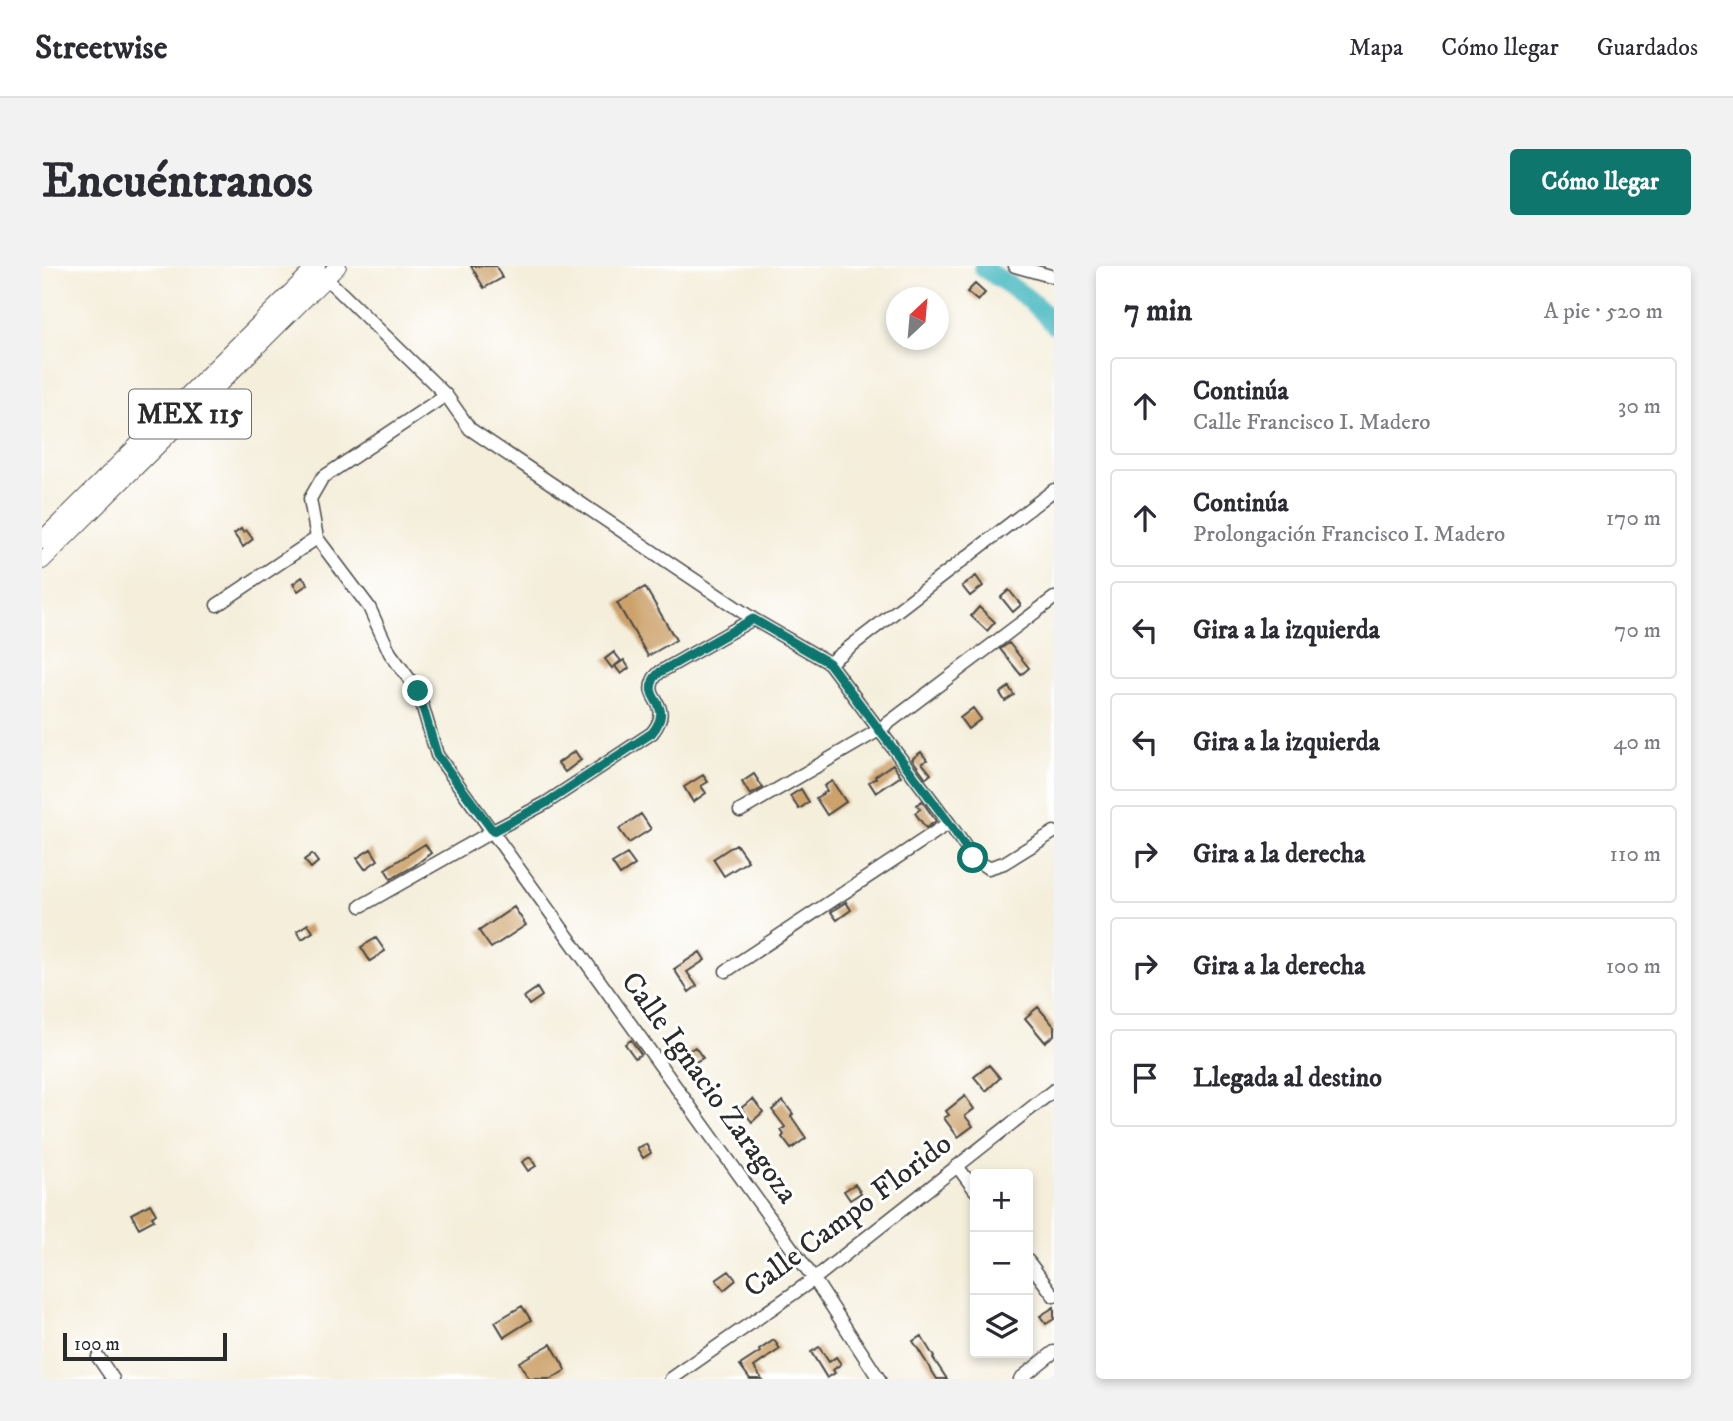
<!DOCTYPE html>
<html lang="es">
<head>
<meta charset="utf-8">
<style>
	body { margin:0; font-family:"IM FELL DW Pica",serif; background:#f2f2f3; color:#2b2b33 }
	.controls { position:absolute; right:21px; bottom:21px; display:grid; overflow:hidden; border-radius:7px; box-shadow:0 4px 10px #0003 }
	.controls button { width:63px; height:63px; display:grid; place-items:center; padding:0; border:0; border-bottom:2px solid #e1e1e2; background:#fff; color:#2b2b33; font:35px sans-serif }
	.compass { position:absolute; left:844px; top:21px; width:63px; height:63px; border-radius:50%; background:#fff; box-shadow:0 4px 10px #0003; rotate:26deg }
	.scale { position:absolute; left:21px; bottom:18px; width:164px; box-sizing:border-box; padding-left:7px; border:4px solid #2b2b2b; border-top:0; font-size:19px; line-height:24px; white-space:nowrap; color:#2b2b2b; -webkit-text-stroke:5px #fff; paint-order:stroke }
	.stop { position:absolute; width:21px; height:21px; margin:-16px; border:5px solid #0f766e; border-radius:50%; background:#fff }
	.stop.end { background:#0f766e; border-color:#fff; box-shadow:0 2px 7px #0008 }
	.list { margin:0; padding:0; list-style:none }
	h2 { display:flex; justify-content:space-between; align-items:center; height:91px; margin:0; padding:0 28px; font-size:30px }
	h2 small { font-size:23px; font-weight:400; color:#7c7c81 }
	.list li { display:grid; grid-template-columns:46px 1fr auto; gap:21px; align-items:center; box-sizing:border-box; height:98px; margin:0 14px 14px; padding:0 14px; border:2px solid #e1e1e2; border-radius:7px }
	.list b { display:block; font-size:26px; white-space:nowrap }
	.list p { margin:0; font-size:23px; white-space:nowrap; color:#7c7c81 }
	.list em { font-size:23px; font-style:normal; color:#7c7c81 }
	.icon { flex:none; width:38px; height:38px; fill:none; stroke:currentColor; stroke-width:2; stroke-linecap:round; stroke-linejoin:round }
	.map { position:relative; flex:none; width:1012px; height:1113px; overflow:hidden; border-radius:7px }
	header { display:flex; align-items:center; gap:42px; box-sizing:border-box; height:98px; padding:0 35px; background:#fff; border-bottom:2px solid #e1e1e2 }
	header strong { font-size:33px }
	nav { display:flex; gap:38px; margin-inline-start:auto; font-size:24px }
	.intro { display:flex; align-items:center; justify-content:space-between; box-sizing:border-box; height:168px; padding:0 42px }
	h1 { margin:0; font-size:49px }
	.button { padding:18px 32px; border-radius:7px; background:#0f766e; color:#fff; font-size:24px; font-weight:700 }
	main { display:flex; gap:42px; padding:0 42px }
	aside { flex:1; background:#fff; border-radius:7px; box-shadow:0 4px 10px #0003 }
	.map>svg:first-child { display:block }
	.lines { fill:none; stroke-linecap:round; stroke-linejoin:round }
	.river { stroke:#4bbac2; stroke-width:19 }
	.building { fill:#cca16b }
	.minor-casing { stroke:#494845; stroke-width:15 }
	.major-casing { stroke:#494845; stroke-width:18 }
	.minor { stroke:#fff; stroke-width:12 }
	.major { stroke:#fff; stroke-width:16 }
	.route { stroke:#0f766e; stroke-width:9 }
	.labels { text-anchor:middle; dominant-baseline:central; stroke-width:6; stroke-linejoin:round; paint-order:stroke }
	.shield { fill:#fff; stroke:#6b6b6b; stroke-width:2 }
	.shield-label { font-size:28px; font-weight:bold; fill:#2b2b2b }
	.street-label { font-size:30px; fill:#2b2b2b; stroke:#fff }
</style>
</head>
<body>
<header>
<strong>Streetwise</strong>
<nav><a>Mapa</a><a>Cómo llegar</a><a>Guardados</a></nav>
</header>
<div class="intro"><h1>Encuéntranos</h1><a class="button">Cómo llegar</a></div>
<main>
<div class="map">
<svg width="1012" height="1113" viewBox="0 0 1012 1113">
	<rect width="100%" height="100%" fill="#fff"/>
	<filter id="ink" filterUnits="userSpaceOnUse"><feTurbulence type="fractalNoise" baseFrequency=".0143" numOctaves="2"/><feDisplacementMap in="SourceGraphic" scale="14" xChannelSelector="R" yChannelSelector="G"/><feConvolveMatrix kernelMatrix="1 2 1 2 8 2 1 2 1" color-interpolation-filters="sRGB"/></filter>
	<filter id="wash" filterUnits="userSpaceOnUse"><feTurbulence type="fractalNoise" baseFrequency=".00686" numOctaves="4" result="noise"/><feDisplacementMap in="SourceGraphic" scale="28" xChannelSelector="R" yChannelSelector="G"/><feGaussianBlur stdDeviation="1.57" result="paint"/><feColorMatrix in="noise" values="0 0 0 0 0 0 0 0 0 0 0 0 0 0 0 0 0 1.4 0 .05"/><feComposite in="paint" operator="in"/></filter>
	<g filter="url(#wash)">
		<rect width="100%" height="100%" fill="#f4eedb"/>
		<g class="lines">
			<path class="river" d="M 941,2 C 967,19 993,34 1012,59"/>
		</g>
		<g id="blocks">
			<path class="building" d="M 429,0 L 454,0 L 460,12 L 442,22 Z
				M 933,18 L 943,27 L 936,35 L 925,26 Z
				M 199,263 L 201,266 L 204,264 L 211,273 L 201,281 L 192,268 Z
				M 934,310 L 941,320 L 928,330 L 920,320 Z
				M 260,311 L 266,318 L 256,325 L 251,318 Z
				M 603,321 L 634,374 L 606,390 L 575,337 Z
				M 967,324 L 979,339 L 971,346 L 959,331 Z
				M 937,341 L 953,356 L 945,365 L 929,350 Z
				M 967,377 L 987,402 L 979,409 L 958,383 Z
				M 572,386 L 579,395 L 570,402 L 563,393 Z
				M 582,394 L 587,402 L 579,408 L 573,400 Z
				M 967,421 L 972,429 L 963,435 L 958,427 Z
				M 931,442 L 939,453 L 926,463 L 918,452 Z
				M 533,485 L 539,494 L 523,506 L 516,497 Z
				M 879,486 L 885,494 L 880,497 L 889,508 L 884,512 L 870,493 Z
				M 851,498 L 859,510 L 834,527 L 827,516 L 834,512 L 833,510 Z
				M 712,508 L 721,522 L 708,529 L 700,516 Z
				M 661,509 L 666,516 L 659,520 L 664,527 L 651,536 L 642,521 Z
				M 790,515 L 804,536 L 785,549 L 774,532 L 785,525 L 782,520 Z
				M 759,523 L 767,536 L 757,543 L 748,530 Z
				M 880,535 L 894,555 L 884,562 L 873,547 L 878,543 L 875,539 Z
				M 599,548 L 609,563 L 587,577 L 577,563 Z
				M 383,578 L 389,587 L 372,600 L 349,613 L 343,603 Z
				M 694,578 L 706,595 L 682,610 L 671,593 Z
				M 329,583 L 336,594 L 323,603 L 315,592 Z
				M 270,588 L 276,596 L 269,602 L 262,594 Z
				M 585,588 L 593,599 L 578,609 L 570,597 Z
				M 804,636 L 809,644 L 795,654 L 789,646 Z
				M 472,641 L 484,659 L 449,682 L 437,665 Z
				M 266,658 L 271,666 L 260,673 L 255,665 Z
				M 334,672 L 343,685 L 328,695 L 319,681 Z
				M 658,686 L 663,694 L 645,706 L 655,720 L 647,726 L 632,703 Z
				M 495,722 L 500,730 L 487,739 L 482,731 Z
				M 996,741 L 1012,760 L 1012,769 L 1003,776 L 983,752 Z
				M 589,774 L 599,788 L 593,792 L 583,778 Z
				M 653,781 L 661,792 L 650,798 L 643,787 Z
				M 947,799 L 958,812 L 944,825 L 932,811 Z
				M 923,830 L 932,843 L 923,850 L 931,860 L 916,871 L 902,852 L 907,849 L 904,845 Z
				M 711,833 L 721,846 L 710,856 L 699,842 Z
				M 741,835 L 751,848 L 749,850 L 764,872 L 749,883 L 740,871 L 742,869 L 739,864 L 743,861 L 730,844 Z
				M 604,878 L 609,887 L 601,892 L 595,882 Z
				M 488,891 L 494,900 L 486,905 L 480,896 Z
				M 813,918 L 819,927 L 808,934 L 802,925 Z
				M 108,938 L 114,948 L 110,951 L 112,954 L 97,962 L 89,948 Z
				M 687,1005 L 694,1014 L 682,1024 L 674,1014 Z
				M 480,1040 L 489,1054 L 462,1071 L 453,1056 Z
				M 1012,1041 L 1012,1053 L 1004,1058 L 998,1050 Z
				M 879,1070 L 892,1091 L 891,1092 L 905,1113 L 895,1113 L 871,1075 Z
				M 732,1074 L 738,1083 L 712,1101 L 720,1113 L 708,1113 L 698,1099 L 718,1086 L 717,1084 Z
				M 509,1078 L 524,1104 L 509,1113 L 487,1113 L 477,1096 Z
				M 777,1081 L 787,1096 L 794,1091 L 799,1098 L 791,1104 L 793,1107 L 785,1112 L 769,1086 Z"/>
		</g>
	</g>
	<g filter="url(#ink)">
		<use href="#blocks" fill-opacity="0" stroke="#494845" stroke-width="2"/>
		<g class="lines">
			<g class="minor-casing">
				<path id="minor" d="M 973,0 L 1012,11
					M 284,12 L 404,129 L 428,163 L 711,353 L 787,397 L 907,557 L 931,592 L 946,602 L 962,597 L 1012,566
					M 404,129 L 280,212 L 268,233 L 275,272 L 327,341 L 348,387 L 376,425 L 395,489 L 772,1013 L 837,1113
					M 175,339 L 275,272
					M 787,397 L 1012,224
					M 698,545 L 837,464 L 1012,332
					M 319,640 L 451,565 L 504,537 L 610,467 C 633,438 602,435 611,415 C 612,411 615,409 618,406 L 711,353
					M 684,705 L 907,557
					M 915,900 L 933,924
					M 986,995 L 1012,1030
					M 56,1091 L 71,1113
					M 629,1113 L 772,1013 L 1012,824
					M 978,1113 L 1012,1086"/>
			</g>
			<g class="major-casing">
				<path id="major" d="M 0,274 L 275,0
					M 0,295 L 296,0"/>
			</g>
			<use href="#minor" class="minor"/>
			<use href="#major" class="major"/>
		</g>
	</g>
	<g class="lines" filter="url(#ink)">
		<path class="route" d="M 376,425 L 395,489 L 451,565 L 504,537 L 610,467 C 633,438 602,435 611,415 C 612,411 615,409 618,406 L 711,353 L 787,397 L 907,557 L 931,592"/>
	</g>
	<g class="labels">
		<rect class="shield" x="87" y="123.5" width="122" height="49" rx="5"/>
		<g class="shield-label">
			<text x="148" y="148">MEX 115</text>
		</g>
		<g class="street-label">
			<text transform="translate(667 822) rotate(54)">Calle Ignacio Zaragoza</text>
			<text transform="translate(806 950) rotate(-37)">Calle Campo Florido</text>
		</g>
	</g>
</svg>
<div class="controls">
<button>+</button>
<button>−</button>
<button><svg class="icon" aria-label="layers" viewBox="0 0 24 24"><path d="M12 4l9 5-9 5-9-5zM3 14l9 5 9-5"/></svg></button>
</div>
<svg class="compass" viewBox="-18 -18 36 36"><path d="M0-13l5 13h-10z" fill="#e53935"/><path d="M0 13l5-13h-10z" fill="#7c7c81"/></svg>
<div class="scale">100 m</div>
<div class="stop" style="left:931px;top:592px"></div>
<div class="stop end" style="left:376px;top:425px"></div>
</div>
<aside>
<h2>7 min<small>A pie · 520 m</small></h2>
<ul class="list">
<li><svg class="icon" aria-label="ahead" viewBox="0 0 24 24"><path d="M12 20V5M6 11l6-6 6 6"/></svg><div><b>Continúa</b><p>Calle Francisco I. Madero</p></div><em>30 m</em></li>
<li><svg class="icon" aria-label="ahead" viewBox="0 0 24 24"><path d="M12 20V5M6 11l6-6 6 6"/></svg><div><b>Continúa</b><p>Prolongación Francisco I. Madero</p></div><em>170 m</em></li>
<li><svg class="icon" aria-label="left" viewBox="0 0 24 24"><path d="M17 20v-9H6M10 6l-5 5 5 5"/></svg><div><b>Gira a la izquierda</b></div><em>70 m</em></li>
<li><svg class="icon" aria-label="left" viewBox="0 0 24 24"><path d="M17 20v-9H6M10 6l-5 5 5 5"/></svg><div><b>Gira a la izquierda</b></div><em>40 m</em></li>
<li><svg class="icon" aria-label="right" viewBox="0 0 24 24"><path d="M7 20v-9h11M14 6l5 5-5 5"/></svg><div><b>Gira a la derecha</b></div><em>110 m</em></li>
<li><svg class="icon" aria-label="right" viewBox="0 0 24 24"><path d="M7 20v-9h11M14 6l5 5-5 5"/></svg><div><b>Gira a la derecha</b></div><em>100 m</em></li>
<li><svg class="icon" aria-label="arrive" viewBox="0 0 24 24"><path d="M6 21V4h12l-3 4 3 4H6"/></svg><div><b>Llegada al destino</b></div></li>
</ul>
</aside>
</main>
</body>
</html>
